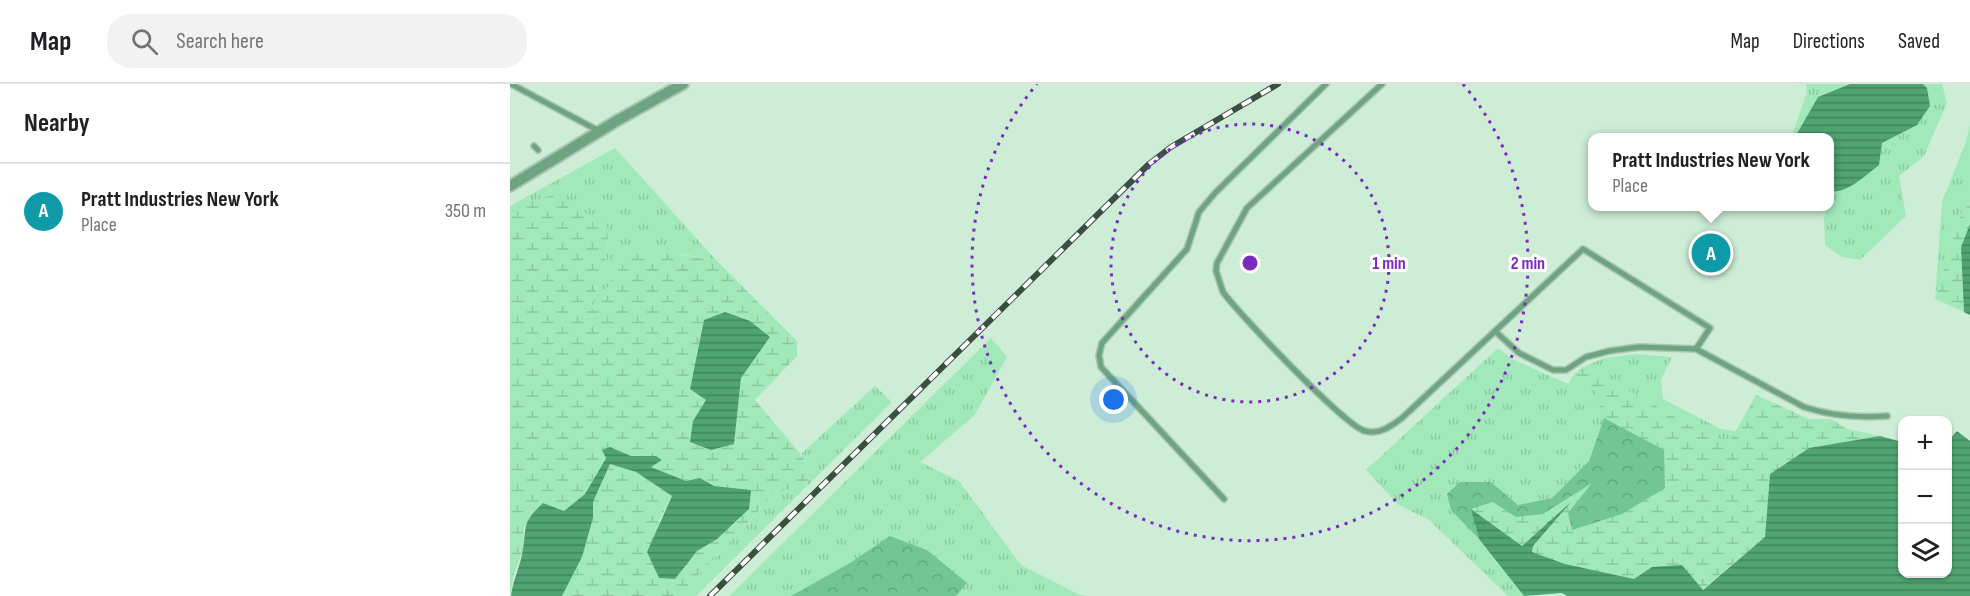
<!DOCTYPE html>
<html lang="en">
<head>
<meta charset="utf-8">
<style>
	body { margin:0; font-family:"Sofia Sans Condensed",sans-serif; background:#f2f2f2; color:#202124 }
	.controls { position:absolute; right:18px; bottom:18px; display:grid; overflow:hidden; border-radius:12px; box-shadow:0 2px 4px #0004 }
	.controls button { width:54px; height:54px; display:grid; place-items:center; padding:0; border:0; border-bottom:2px solid #e0e0e0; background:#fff; color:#202124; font:30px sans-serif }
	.you { position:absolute; left:604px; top:316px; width:21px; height:21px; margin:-15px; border:4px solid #fff; border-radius:50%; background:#1a73e8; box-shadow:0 0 0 9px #1a73e833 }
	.badge { display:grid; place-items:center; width:39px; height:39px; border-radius:50%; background:#338455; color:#fff; font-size:20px; font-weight:700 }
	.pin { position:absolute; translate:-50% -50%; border:3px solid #fff; box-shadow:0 2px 6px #0006 }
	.popup { position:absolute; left:1078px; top:49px; width:246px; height:78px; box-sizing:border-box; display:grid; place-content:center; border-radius:12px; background:#fff; filter:drop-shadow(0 2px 4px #0005); font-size:20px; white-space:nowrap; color:#757577 }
	.popup b { font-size:22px; color:#202124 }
	.popup::after { content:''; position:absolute; left:50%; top:100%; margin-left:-12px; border:12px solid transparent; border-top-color:#fff }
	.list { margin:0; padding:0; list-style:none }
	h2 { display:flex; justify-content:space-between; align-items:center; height:78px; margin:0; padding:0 24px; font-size:26px }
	h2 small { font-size:20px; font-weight:400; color:#757577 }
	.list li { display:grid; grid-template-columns:39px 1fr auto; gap:18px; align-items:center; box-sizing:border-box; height:96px; padding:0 24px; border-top:2px solid #e0e0e0 }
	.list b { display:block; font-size:22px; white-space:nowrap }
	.list p { margin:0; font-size:20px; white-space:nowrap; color:#757577 }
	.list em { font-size:20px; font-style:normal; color:#757577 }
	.icon { flex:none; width:33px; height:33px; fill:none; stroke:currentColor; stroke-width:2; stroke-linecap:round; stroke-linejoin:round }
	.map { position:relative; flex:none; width:1460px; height:512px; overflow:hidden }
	header { display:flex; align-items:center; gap:36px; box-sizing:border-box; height:84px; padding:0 30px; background:#fff; border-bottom:2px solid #e0e0e0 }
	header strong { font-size:28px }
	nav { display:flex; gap:33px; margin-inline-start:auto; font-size:21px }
	.search { width:420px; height:54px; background:#f2f2f2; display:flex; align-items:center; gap:15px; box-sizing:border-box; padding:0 21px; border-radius:24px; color:#757577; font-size:22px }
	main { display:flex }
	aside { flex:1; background:#fff }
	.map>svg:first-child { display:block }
	.grass { fill:url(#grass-tufts) }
	.forest { fill:url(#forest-crowns) }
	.wetland { fill:url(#wetland-marsh); fill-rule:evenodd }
	.water { fill:url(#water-rules) }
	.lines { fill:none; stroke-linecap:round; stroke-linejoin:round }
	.service-casing { stroke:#aac6b3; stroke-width:8 }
	.minor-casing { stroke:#aac6b3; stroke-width:14 }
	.service { stroke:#6ea480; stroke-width:5 }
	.minor { stroke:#6ea480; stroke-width:10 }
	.rail-casing { stroke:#3c4d42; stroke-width:6 }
	.rail { stroke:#fff; stroke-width:4; stroke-dasharray:11; stroke-linecap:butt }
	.ring { fill:none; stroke:#7b2cbf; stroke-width:3; stroke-dasharray:3 6 }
	.centre { fill:#7b2cbf; stroke:#fff; stroke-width:3 }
	.ring-label { font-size:18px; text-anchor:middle; font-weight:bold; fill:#7b2cbf; stroke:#fff; stroke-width:6; stroke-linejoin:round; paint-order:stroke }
</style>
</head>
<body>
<header>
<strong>Map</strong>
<div class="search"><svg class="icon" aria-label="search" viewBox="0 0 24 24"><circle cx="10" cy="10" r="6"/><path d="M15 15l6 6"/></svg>Search here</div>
<nav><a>Map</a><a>Directions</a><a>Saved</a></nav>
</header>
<main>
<aside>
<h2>Nearby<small></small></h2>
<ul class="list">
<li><span class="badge" style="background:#0f9aa8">A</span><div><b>Pratt Industries New York</b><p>Place</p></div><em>350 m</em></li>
</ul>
</aside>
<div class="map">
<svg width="1460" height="512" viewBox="0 0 1460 512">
	<defs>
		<pattern id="grass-tufts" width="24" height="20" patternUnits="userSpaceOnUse" patternTransform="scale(1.5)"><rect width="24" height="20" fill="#a2e9ba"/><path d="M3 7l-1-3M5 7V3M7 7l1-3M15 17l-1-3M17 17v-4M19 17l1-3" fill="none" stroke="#8ac79f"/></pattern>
		<pattern id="forest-crowns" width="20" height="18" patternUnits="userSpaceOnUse" patternTransform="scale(1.5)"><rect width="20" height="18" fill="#72c691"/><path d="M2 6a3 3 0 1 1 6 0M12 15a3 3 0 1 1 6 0" fill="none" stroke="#61a97c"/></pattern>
		<pattern id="wetland-marsh" width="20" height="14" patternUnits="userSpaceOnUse" patternTransform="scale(1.5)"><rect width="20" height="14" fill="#a2e9ba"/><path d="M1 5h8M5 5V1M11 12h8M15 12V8" fill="none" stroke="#8ac79f"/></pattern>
		<pattern id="water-rules" width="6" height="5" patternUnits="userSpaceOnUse" patternTransform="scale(1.5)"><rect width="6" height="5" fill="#50a471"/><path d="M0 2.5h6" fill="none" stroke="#41855b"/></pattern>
	</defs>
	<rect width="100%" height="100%" fill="#cdedd7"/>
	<path class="grass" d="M 1296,0 L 1340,0 L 1308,13 L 1285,53 L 1281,54 L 1297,8 Z
		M 1413,0 L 1432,0 L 1437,19 L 1414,72 L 1389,92 L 1396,132 L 1350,176 L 1332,173 L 1315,161 L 1314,135 L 1317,123 L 1320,122 L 1320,116 L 1324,108 L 1342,101 L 1372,59 L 1407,40 L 1417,4 Z
		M 1460,41 L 1460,119 L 1451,129 L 1425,215 L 1432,118 L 1456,58 Z
		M 105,64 L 206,176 L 171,170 L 109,184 L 83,228 L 81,222 C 90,195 101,169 97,141 L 5,120 L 0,141 L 0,122 Z
		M 481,254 L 497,273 L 464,332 L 410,378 L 449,397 L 511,481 L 568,510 L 578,512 L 219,512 Z
		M 988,264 L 1002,275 L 1058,300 L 1062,293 L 1085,305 L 1094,334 L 1079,377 L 1042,414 L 1008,421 L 942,426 L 969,455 L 1014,512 L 998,512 L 919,436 L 889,421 L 856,386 Z
		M 1125,270 L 1162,273 L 1151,296 L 1153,315 L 1211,345 L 1225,347 L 1221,356 L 1205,355 L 1077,284 L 1071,284 L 1094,274 Z
		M 365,302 L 382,318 L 186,512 L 169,512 L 266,408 L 297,401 L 300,385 L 291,370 Z"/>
	<path class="forest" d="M 1085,305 L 1217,372 L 1126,457 L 1033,443 L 962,425 L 969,455 L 941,426 L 937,410 L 950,398 L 981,398 L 1008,421 L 1042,414 L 1079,377 L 1094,334 Z
		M 380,452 L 417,466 L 457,499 L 446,512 L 281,512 L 340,479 Z"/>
	<path class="wetland" d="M 45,111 L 97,141 C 101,169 90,195 81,222 L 83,227 L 109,184 L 131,165 L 206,176 L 287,257 L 287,272 L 245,316 L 289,368 L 300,385 L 297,401 L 266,408 L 169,512 L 52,512 L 72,473 L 83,434 L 83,418 L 100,380 L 126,388 L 162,412 L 149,437 L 165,495 C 172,486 178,476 186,469 C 208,447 236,443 241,407 L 204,402 L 190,394 L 176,397 L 140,383 L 146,372 L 121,372 L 100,363 L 92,366 L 96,373 L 75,410 L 54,427 L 33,419 L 14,444 L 13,466 L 3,493 L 0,512 L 0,141 L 5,120 ZM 194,236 L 260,253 L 231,294 L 224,360 L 183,337 L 197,316 L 180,305 Z
		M 1460,119 L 1460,140 L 1451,163 L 1454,228 L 1425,215 L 1451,129 Z
		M 1071,284 L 1077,284 L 1205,355 L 1221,355 L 1246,311 L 1299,335 L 1321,335 L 1338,345 L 1370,352 L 1299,364 L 1260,390 L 1255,453 L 1192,506 L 1142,483 L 1124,496 C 1094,489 1046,485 1021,468 L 1023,462 L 1056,423 L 1012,462 L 961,425 L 983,418 L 1006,433 L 1033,430 L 1082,399 L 1058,429 L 1062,446 L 1112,430 L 1155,404 L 1154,366 L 1094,334 L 1085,305 L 1062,293 Z"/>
	<path class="water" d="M 1340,0 L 1413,0 L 1417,4 L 1420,22 L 1407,41 L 1372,59 L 1369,81 C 1357,90 1336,111 1320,107 L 1320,54 L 1285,53 L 1308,13 Z
		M 1460,140 L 1460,231 L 1454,228 L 1451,163 Z
		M 215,228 L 240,237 L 260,253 L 231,294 L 224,360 L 201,366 L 180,358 L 183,337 L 196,316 L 180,305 L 194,236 Z
		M 1447,347 L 1460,357 L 1460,512 L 1057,512 L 1052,509 L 1014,512 L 969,455 L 961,425 L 1012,462 L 1061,418 L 1023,462 L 1022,468 L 1055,480 L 1124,495 L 1142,483 L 1172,481 L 1193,506 L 1255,453 L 1260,390 L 1299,364 L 1370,352 L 1392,358 L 1392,490 L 1438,490 L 1438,357 Z
		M 100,363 L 121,372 L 146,372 L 152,376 L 141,383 L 176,397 L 190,394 L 204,402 L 241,406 L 239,425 L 207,455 L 187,467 L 165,495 L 149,494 L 137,468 L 162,412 L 126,388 L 100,380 L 83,418 L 83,434 L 72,473 L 52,512 L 1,512 C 3,495 11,481 13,465 C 17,440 12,439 33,419 L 54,427 L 75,410 L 96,374 L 92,366 Z"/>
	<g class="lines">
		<g class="service-casing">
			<path id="service" d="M 1,0 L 89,47
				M 872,0 L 737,124 L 707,179 L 706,187 L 713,208 C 729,230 835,342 855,347 C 870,351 881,342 892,334 L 1073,165 L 1200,244 L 1186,265 L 1129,263 L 1099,267 L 1076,273 L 1056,286 L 1043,286 L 1009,269 L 985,247
				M 24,62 L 28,66
				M 1186,265 L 1294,323 C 1321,332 1348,334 1377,332
				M 714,415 L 591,283 L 589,271 L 592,259 L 677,165 L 689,128 L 705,109 L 816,0"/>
		</g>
		<g class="minor-casing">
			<path id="minor" d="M 0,102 L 108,36 L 173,0"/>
		</g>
		<use href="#service" class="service"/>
		<use href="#minor" class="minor"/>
		<g class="rail-casing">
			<path id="rail" d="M 200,512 L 639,80 L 661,63 L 768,0"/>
		</g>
		<use href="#rail" class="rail"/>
	</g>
	<g class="ring">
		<circle cx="740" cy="179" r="139"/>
		<path d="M953 0A278 278 0 1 1 527 0"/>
	</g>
	<circle cx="740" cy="179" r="9" class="centre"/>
	<g class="ring-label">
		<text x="879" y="185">1 min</text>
		<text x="1018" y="185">2 min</text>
	</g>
</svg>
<div class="controls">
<button>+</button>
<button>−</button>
<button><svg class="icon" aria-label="layers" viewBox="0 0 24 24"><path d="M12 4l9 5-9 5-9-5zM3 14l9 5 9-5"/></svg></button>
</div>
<div class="you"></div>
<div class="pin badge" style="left:1201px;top:169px;background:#0f9aa8">A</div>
<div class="popup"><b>Pratt Industries New York</b>Place</div>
</div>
</main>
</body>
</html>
